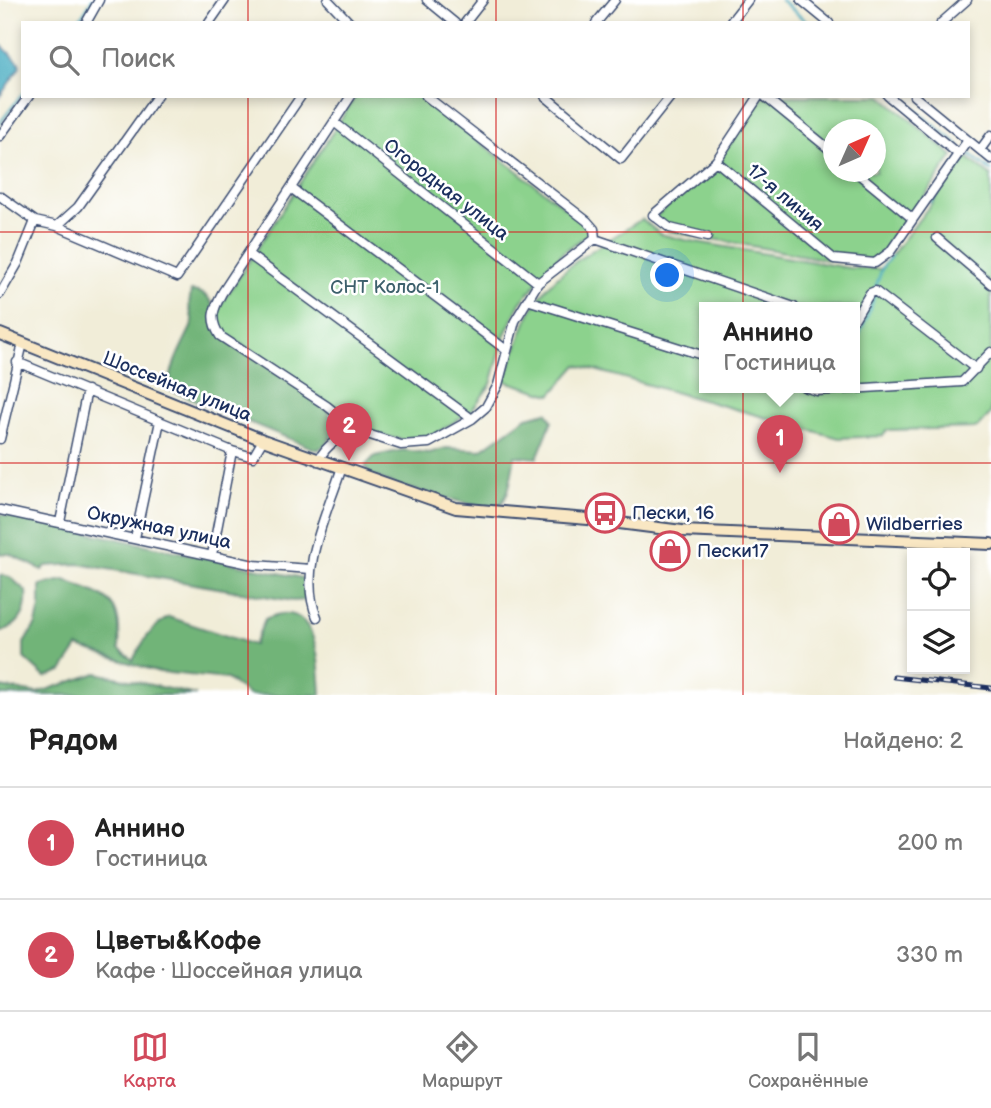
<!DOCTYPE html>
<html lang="ru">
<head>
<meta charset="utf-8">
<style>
	body { margin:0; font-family:"Balsamiq Sans",sans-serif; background:#f2f2f2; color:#222 }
	.controls { position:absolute; right:21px; bottom:21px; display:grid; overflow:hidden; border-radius:0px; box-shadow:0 4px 10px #0003 }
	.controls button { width:63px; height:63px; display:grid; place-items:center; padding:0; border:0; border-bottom:2px solid #e0e0e0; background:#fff; color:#222; font:35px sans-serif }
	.compass { position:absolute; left:823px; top:119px; width:63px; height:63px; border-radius:50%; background:#fff; box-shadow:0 4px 10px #0003; rotate:45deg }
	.you { position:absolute; left:668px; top:276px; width:24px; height:24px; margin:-18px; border:5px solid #fff; border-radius:50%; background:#1a73e8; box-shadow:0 0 0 10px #1a73e833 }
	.badge { display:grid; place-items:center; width:46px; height:46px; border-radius:50%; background:#d1495b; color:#fff; font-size:23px; font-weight:700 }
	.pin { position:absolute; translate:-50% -58px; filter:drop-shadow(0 2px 4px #0008) }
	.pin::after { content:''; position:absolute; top:37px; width:24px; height:21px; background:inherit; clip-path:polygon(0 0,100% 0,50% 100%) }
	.popup { position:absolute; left:699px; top:302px; width:161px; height:91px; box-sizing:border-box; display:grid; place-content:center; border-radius:0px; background:#fff; filter:drop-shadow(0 2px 5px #0005); font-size:23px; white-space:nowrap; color:#767676 }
	.popup b { font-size:26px; color:#222 }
	.popup::after { content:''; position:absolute; left:50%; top:100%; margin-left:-14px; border:14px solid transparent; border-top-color:#fff }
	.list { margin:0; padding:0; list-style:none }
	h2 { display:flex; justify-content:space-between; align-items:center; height:91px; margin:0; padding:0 28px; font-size:30px }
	h2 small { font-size:23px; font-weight:400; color:#767676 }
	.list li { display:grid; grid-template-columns:46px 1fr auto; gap:21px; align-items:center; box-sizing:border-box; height:112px; padding:0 28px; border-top:2px solid #e0e0e0 }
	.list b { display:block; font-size:26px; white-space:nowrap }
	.list p { margin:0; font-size:23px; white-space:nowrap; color:#767676 }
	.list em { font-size:23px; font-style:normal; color:#767676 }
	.icon { flex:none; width:38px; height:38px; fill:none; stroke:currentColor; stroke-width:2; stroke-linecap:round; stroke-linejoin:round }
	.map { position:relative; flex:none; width:991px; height:695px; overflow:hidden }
	.search { position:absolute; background:#fff; box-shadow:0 4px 10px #0003; left:21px; right:21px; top:21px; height:77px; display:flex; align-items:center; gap:18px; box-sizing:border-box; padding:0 24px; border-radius:0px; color:#767676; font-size:26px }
	.sheet { height:315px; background:#fff }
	nav { display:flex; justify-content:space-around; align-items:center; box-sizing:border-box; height:98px; border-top:2px solid #e0e0e0; background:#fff; font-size:19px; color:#767676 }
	nav a { display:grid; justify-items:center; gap:4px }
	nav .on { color:#d1495b }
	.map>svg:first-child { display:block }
	.green { fill:#8cd28d; stroke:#548076; stroke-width:2; fill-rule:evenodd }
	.forest { fill:#71b478; stroke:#46726b; stroke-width:2 }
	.water { fill:#40a9bf; stroke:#2e6c8e; stroke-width:2 }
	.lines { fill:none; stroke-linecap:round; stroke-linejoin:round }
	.stream { stroke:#40a9bf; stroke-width:2.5 }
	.minor-casing { stroke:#3b4c70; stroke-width:11 }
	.secondary-casing { stroke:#3b4c70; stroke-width:14 }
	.minor { stroke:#fff; stroke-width:8 }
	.secondary { stroke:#f9e7c3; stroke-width:10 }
	.rail-casing { stroke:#1b2f5e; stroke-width:5 }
	.rail { stroke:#fff; stroke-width:2.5; stroke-dasharray:8; stroke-linecap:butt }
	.grid { fill:none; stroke:#d62828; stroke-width:2; stroke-opacity:0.55 }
	.labels { text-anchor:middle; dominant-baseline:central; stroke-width:5; stroke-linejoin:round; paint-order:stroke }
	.street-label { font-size:19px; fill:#1b2f5e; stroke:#fff }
	.park-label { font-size:19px; fill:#3d606c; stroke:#fff }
	.poi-label { font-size:19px; fill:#1b2f5e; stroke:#fff; text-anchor:start }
</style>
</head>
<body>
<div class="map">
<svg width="991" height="695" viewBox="0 0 991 695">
	<rect width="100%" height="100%" fill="#fff"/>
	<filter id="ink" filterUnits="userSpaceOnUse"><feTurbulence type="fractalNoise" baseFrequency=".0143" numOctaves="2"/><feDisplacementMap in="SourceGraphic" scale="14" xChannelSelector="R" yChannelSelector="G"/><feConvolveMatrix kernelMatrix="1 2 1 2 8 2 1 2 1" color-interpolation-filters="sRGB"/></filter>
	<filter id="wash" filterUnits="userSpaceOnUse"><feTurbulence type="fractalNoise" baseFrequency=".00686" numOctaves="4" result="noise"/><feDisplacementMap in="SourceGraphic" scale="28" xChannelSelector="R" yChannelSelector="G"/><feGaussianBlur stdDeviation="1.57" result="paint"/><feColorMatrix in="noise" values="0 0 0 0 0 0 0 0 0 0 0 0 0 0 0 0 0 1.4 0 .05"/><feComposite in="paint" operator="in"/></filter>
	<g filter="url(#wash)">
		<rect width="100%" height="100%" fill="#f1edd8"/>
		<path class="green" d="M 356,96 L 420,96 L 586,224 L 591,232 L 562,253 L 520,303 L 505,334 L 491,384 L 471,411 L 437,433 L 412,442 L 371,433 L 219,329 L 217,311 Z
			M 764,96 L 882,96 L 953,156 L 888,248 L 872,261 L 836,256 L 828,260 L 668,231 L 653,219 L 714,165 ZM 834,130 L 876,130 L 876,172 L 834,172 Z
			M 967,157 L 991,176 L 991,413 L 977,428 L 887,430 L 883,436 L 839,438 L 577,365 L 551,395 L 505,381 C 513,357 520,333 531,311 C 553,268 604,244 642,219 L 660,234 L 685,240 L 849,268 L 881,269 ZM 705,307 L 855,307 L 855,387 L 705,387 Z"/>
		<path class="forest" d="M 191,291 C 213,292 216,310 219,329 L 323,401 C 334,420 340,438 317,450 L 170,390 C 168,368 184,343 193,323 L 189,305 Z
			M 547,412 L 552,421 L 537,458 L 515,456 C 511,473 511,504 492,510 L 396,485 L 369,474 L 365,466 L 375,456 L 403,450 L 429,453 L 446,448 L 481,450 L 527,417 Z
			M 0,514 L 302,578 L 306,585 L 306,600 L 293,601 L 79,564 L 46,566 L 42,570 L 10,554 L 0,554 Z
			M 0,575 L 10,577 L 26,591 C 28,611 20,626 0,632 Z
			M 64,580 C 108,598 122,597 119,649 L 133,660 C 143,642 150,628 169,617 L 254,645 L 265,619 C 317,595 319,659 321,695 L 249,695 L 227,679 L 159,672 L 78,647 L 62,671 L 45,677 L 24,658 L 24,643 L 36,624 L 40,607 L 40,585 Z
			M 97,673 L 196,695 L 0,695 L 0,687 L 37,693 Z"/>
		<path class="water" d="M 0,44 L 19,62 L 20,67 L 0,96 Z"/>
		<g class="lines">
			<path class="stream" d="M 781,0 L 808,23
				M 77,23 L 92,0
				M 898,96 L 959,145
				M 0,123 L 23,93
				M 930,202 L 966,151 L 991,171
				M 875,289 L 883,266 L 891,256
				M 855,347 C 859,331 874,306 874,295"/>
		</g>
	</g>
	<g filter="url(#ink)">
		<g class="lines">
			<g class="minor-casing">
				<path id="minor" d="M 328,0 L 350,23
					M 427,0 L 455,23
					M 801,0 L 829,23
					M 86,23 L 99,0
					M 209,23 L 225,0
					M 465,23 L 483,0
					M 596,23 L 615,0
					M 730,23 L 748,0
					M 941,23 L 967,0
					M 351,96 L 222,293 C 213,310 209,319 220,336 L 327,406 L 358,431 L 401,445 L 429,443 L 472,419 L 486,407 L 498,385 L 515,321 L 538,283 L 595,239
					M 426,96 L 587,221 L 594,229 L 595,239
					M 545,96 L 621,159 L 671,96
					M 764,96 L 834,153
					M 888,96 L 958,154
					M 914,96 L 991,159
					M 334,122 L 538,283
					M 0,136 L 29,96
					M 980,150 L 991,135
					M 716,161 L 834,259 L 875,263 L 890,252 L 968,140
					M 856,172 L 913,219
					M 291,188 L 505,349
					M 0,196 L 35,221 L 57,226 L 78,207 L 157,96
					M 57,226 L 177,277 L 301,96
					M 707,237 L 670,228 L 653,215 L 716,161 L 759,96
					M 937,238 L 991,284
					M 595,239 L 794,307
					M 248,254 L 472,419
					M 0,294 L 18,263 L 35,221
					M 527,300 L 705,356
					M 855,318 L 870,293 L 875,291 L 976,369
					M 17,362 L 232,451 L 253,457 L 263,440
					M 804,387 L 817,391 L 962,382 L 991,352
					M 0,439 L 23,343
					M 318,461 C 327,443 340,437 358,431
					M 0,510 L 254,565 L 311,569
					M 60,522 L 87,390
					M 135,538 L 160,421
					M 212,555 L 232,451
					M 317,617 C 297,572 327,514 341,470"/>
			</g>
			<g class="secondary-casing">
				<path id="secondary" d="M 0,334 L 263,440 L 456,508 L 588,519 L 682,531 L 991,544"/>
			</g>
			<use href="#minor" class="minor"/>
			<use href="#secondary" class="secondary"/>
			<g class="rail-casing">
				<path id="rail" d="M 894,677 L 991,688"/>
			</g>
			<use href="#rail" class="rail"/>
		</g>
	</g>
	<path class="grid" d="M 248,0 L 248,23M 496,0 L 496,23M 743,0 L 743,23M 248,96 L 248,695M 496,96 L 496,695M 743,96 L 743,695M 0,232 L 991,232M 0,463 L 991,463"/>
	<defs>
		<g id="bus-ring" transform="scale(2.0125)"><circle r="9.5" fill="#fff" stroke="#d1495b" stroke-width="1.5"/><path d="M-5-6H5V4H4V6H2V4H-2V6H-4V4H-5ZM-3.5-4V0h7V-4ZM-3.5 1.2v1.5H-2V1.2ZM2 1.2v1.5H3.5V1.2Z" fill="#d1495b"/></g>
		<g id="shop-ring" transform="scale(2.0125)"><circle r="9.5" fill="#fff" stroke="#d1495b" stroke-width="1.5"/><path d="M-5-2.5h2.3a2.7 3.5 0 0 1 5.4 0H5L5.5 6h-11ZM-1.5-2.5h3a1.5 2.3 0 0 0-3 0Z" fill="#d1495b"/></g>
	</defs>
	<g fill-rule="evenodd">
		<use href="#bus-ring" x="605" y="513"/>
		<use href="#shop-ring" x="839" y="524"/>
		<use href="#shop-ring" x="670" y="551"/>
	</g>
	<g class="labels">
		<g class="street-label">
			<text transform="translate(446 190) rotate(38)">Огородная улица</text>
			<text transform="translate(785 198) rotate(40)">17-я линия</text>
			<text transform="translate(177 387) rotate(22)">Шоссейная улица</text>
			<text transform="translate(159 528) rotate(12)">Окружная улица</text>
		</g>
		<g class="park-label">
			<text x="385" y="287">СНТ Колос-1</text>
		</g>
		<g class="poi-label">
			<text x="632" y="513">Пески, 16</text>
			<text x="866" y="524">Wildberries</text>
			<text x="697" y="551">Пески17</text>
		</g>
	</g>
</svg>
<div class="controls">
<button><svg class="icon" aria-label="locate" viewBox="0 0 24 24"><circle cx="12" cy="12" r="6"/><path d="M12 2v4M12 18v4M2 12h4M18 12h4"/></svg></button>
<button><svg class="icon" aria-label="layers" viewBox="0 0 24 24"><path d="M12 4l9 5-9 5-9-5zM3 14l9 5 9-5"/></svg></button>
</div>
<svg class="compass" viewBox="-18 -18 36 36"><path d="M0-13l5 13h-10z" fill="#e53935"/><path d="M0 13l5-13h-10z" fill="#767676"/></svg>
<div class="you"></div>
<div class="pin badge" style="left:780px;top:473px">1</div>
<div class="popup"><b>Аннино</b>Гостиница</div>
<div class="pin badge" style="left:349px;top:461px">2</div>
<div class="search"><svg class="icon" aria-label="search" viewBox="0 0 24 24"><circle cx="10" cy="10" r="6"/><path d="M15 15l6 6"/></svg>Поиск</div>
</div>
<section class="sheet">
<h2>Рядом<small>Найдено: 2</small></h2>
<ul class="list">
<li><span class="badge">1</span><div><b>Аннино</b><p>Гостиница</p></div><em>200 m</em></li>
<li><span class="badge">2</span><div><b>Цветы&amp;Кофе</b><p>Кафе · Шоссейная улица</p></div><em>330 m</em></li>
</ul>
</section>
<nav>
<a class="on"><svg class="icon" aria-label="map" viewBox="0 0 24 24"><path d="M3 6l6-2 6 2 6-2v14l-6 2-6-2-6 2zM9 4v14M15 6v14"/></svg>Карта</a>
<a><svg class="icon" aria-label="directions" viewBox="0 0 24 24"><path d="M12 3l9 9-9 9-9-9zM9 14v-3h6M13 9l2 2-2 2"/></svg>Маршрут</a>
<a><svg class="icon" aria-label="saved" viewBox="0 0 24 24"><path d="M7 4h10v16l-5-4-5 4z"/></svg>Сохранённые</a>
</nav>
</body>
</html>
